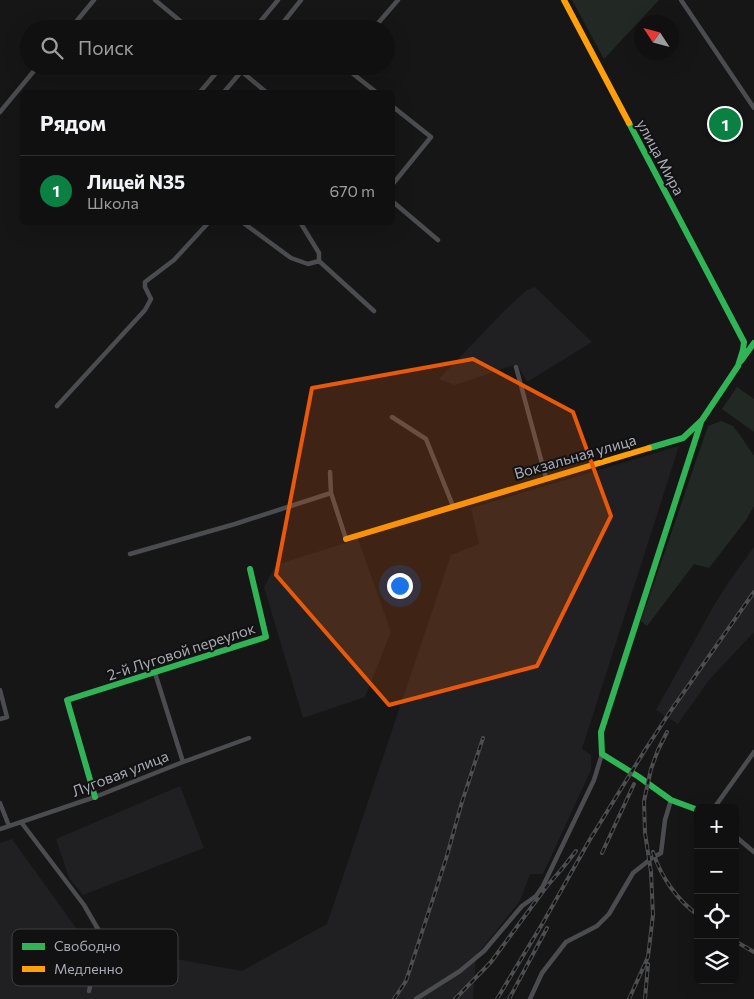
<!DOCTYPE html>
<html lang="ru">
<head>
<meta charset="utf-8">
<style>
	body { margin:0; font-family:Commissioner,sans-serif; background:#19191a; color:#f1f3f6 }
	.controls { position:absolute; right:15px; bottom:15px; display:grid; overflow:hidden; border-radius:8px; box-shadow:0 5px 20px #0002 }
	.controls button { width:45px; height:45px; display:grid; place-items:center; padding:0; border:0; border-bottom:1px solid #303031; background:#101011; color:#f1f3f6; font:25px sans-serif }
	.compass { position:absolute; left:634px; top:15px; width:45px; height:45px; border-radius:50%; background:#101011; box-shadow:0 5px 20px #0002; rotate:306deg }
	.you { position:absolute; left:399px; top:585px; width:18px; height:18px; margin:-12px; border:4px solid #fff; border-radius:50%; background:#1a73e8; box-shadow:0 0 0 8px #1a73e833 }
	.badge { display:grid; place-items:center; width:32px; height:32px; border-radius:50%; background:#0b8043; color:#fff; font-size:16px; font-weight:700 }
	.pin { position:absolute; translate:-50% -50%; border:2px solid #fff; box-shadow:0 1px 5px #0006 }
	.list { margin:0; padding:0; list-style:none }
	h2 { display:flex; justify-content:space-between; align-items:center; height:65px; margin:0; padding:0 20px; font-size:21px }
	h2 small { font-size:16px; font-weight:400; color:#9c9d9f }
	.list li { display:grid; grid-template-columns:32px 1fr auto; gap:15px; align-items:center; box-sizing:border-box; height:70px; padding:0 20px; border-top:1px solid #303031 }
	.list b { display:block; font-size:19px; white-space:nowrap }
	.list p { margin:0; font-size:16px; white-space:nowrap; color:#9c9d9f }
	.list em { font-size:16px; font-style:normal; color:#9c9d9f }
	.icon { flex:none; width:28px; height:28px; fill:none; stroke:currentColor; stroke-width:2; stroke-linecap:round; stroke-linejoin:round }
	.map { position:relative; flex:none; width:754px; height:999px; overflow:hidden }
	.search { position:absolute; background:#101011; box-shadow:0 5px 20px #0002; left:20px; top:20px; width:375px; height:55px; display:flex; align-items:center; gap:12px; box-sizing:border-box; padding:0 18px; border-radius:28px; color:#9c9d9f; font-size:19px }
	.panel { position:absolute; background:#101011; box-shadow:0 5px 20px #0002; left:20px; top:90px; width:375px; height:135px; border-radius:8px }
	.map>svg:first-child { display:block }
	.built { fill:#202022 }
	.green { fill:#222824 }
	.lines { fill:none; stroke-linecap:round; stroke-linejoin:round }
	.street { stroke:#4b4c4f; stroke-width:4.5 }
	.fast { stroke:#30b455; stroke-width:6 }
	.slow { stroke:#ff9f0a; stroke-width:6 }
	.rail-casing { stroke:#4d4e50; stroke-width:4 }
	.rail { stroke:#111112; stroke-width:2; stroke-dasharray:5.5; stroke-linecap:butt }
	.marked { fill:#e8590c; fill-opacity:0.2; stroke:#e8590c; stroke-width:4; stroke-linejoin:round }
	.labels { text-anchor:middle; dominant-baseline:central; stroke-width:4; stroke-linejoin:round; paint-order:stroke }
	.street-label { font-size:15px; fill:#a9abb5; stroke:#111112 }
	.key { fill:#111112; stroke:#3f3f43; stroke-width:1 }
	.key-label { font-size:14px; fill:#a9abb5 }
</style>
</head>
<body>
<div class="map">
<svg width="754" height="999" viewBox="0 0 754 999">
	<rect width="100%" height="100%" fill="#161617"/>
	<path class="built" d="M 535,287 L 592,342 L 527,382 L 517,364 L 455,385 L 439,379 L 505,310 L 527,290 Z
		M 679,446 L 582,749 L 591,755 L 591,770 L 543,874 L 530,874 L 520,901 L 476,956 L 473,999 L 0,999 L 0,843 L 12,839 L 87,943 L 242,971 L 327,924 L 451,555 L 479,544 L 471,508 Z
		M 358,539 L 391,632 L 365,697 L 303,718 L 264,587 L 276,565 Z
		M 754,547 L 754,632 L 709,680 L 678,724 L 656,710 L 713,607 L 728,583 Z
		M 180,786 L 204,848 L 83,895 L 69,878 L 56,839 Z"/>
	<path class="green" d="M 572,0 L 659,0 L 604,59 Z
		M 737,387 L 754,399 L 754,432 L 722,409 Z
		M 721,421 L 733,426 L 742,438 L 754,456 L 754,506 L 746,520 L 709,568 L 694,564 L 647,626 L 641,621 L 708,426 Z"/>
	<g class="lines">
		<path class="street" d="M 155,0 L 190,29
			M 681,0 L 754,108
			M 70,29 L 94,0
			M 254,29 L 278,0
			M 278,29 L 301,0
			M 373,29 L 398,0
			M 235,66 L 266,92
			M 343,66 L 376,92
			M 200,92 L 222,66
			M 224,92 L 246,66
			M 392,106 L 431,137 L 392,185
			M 0,112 L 38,66
			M 392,201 L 438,240
			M 242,222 L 291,258 L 308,264 L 319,261
			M 300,222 L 319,253 L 319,261 L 374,311
			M 516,367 L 546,478
			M 57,406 L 145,310 L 151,299 L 145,287 L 145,282 L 174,260 L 209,222
			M 392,417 L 426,439 L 453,506
			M 330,472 L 331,493 L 346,539
			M 130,554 L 235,524 L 331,493
			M 155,673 L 183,762
			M 0,690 L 7,717 L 0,719
			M 0,803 L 9,826
			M 714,808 L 754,752
			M 21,822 L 84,905 L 102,936 L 89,991
			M 0,829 L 95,797 L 183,762 L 249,738
			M 735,836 L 754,852
			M 416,999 L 460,971 L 484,951 L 522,906 L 536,896 L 543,886 L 594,780 L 602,754
			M 530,999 L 542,973 L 566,942 L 597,926 L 609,914 L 633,873 L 652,858 L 661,853 L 665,820 L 671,800"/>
		<path class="fast" d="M 629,123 L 744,342 L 743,350 L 738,366 L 702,420 L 683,438 L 649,448
			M 741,361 L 754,343
			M 95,797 L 67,700 L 266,637 L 250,569
			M 698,810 L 671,800 L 639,777 L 602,754 L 601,732 L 701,422"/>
		<path class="slow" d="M 564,0 L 629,123
			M 346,539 L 649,448"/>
		<g class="rail-casing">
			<path id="rail" d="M 653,852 C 661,877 677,900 698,915
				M 602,853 L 634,784
				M 735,941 L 754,952
				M 394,999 L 406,981 L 446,859 L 462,802 L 483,738
				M 455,999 L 491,962 L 547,886 L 561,870 L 576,851
				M 497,999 L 544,921 L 589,841 L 645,750 L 672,709 L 754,592
				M 509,999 L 547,928
				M 629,999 L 648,957 L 653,915 L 651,872 L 645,833 L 644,801 L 651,769 L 658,750 L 667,732
				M 645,999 L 648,964"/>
		</g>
		<use href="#rail" class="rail"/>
	</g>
	<path class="marked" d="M 473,359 L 573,412 L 611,516 L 537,666 L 389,705 L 276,575 L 312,388 Z"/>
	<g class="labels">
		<g class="street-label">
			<text transform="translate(661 157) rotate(62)">улица Мира</text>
			<text transform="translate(575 456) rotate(-16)">Вокзальная улица</text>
			<text transform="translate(181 651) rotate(-18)">2-й Луговой переулок</text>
			<text transform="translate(120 773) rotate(-21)">Луговая улица</text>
		</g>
	</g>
	<rect x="12" y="929" width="166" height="57" rx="8" class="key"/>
	<rect x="22" y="943" width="23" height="7" fill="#30b455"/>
	<rect x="22" y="966" width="23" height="6" fill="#ff9f0a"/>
	<g class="key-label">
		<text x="54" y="951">Свободно</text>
		<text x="54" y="974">Медленно</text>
	</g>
</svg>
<div class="controls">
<button>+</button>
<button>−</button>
<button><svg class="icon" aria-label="locate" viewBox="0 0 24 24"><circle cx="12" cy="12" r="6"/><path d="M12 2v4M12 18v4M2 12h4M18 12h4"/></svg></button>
<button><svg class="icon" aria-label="layers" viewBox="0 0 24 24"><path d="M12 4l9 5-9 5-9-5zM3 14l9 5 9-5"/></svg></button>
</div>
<svg class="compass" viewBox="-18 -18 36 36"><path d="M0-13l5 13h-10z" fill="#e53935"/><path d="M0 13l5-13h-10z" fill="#9c9d9f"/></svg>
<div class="you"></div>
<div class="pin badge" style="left:725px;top:124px">1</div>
<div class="search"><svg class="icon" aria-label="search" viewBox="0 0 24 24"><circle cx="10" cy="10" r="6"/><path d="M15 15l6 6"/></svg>Поиск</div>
<section class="panel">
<h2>Рядом<small></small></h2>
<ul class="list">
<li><span class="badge">1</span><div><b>Лицей N35</b><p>Школа</p></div><em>670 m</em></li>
</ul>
</section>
</div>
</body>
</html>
